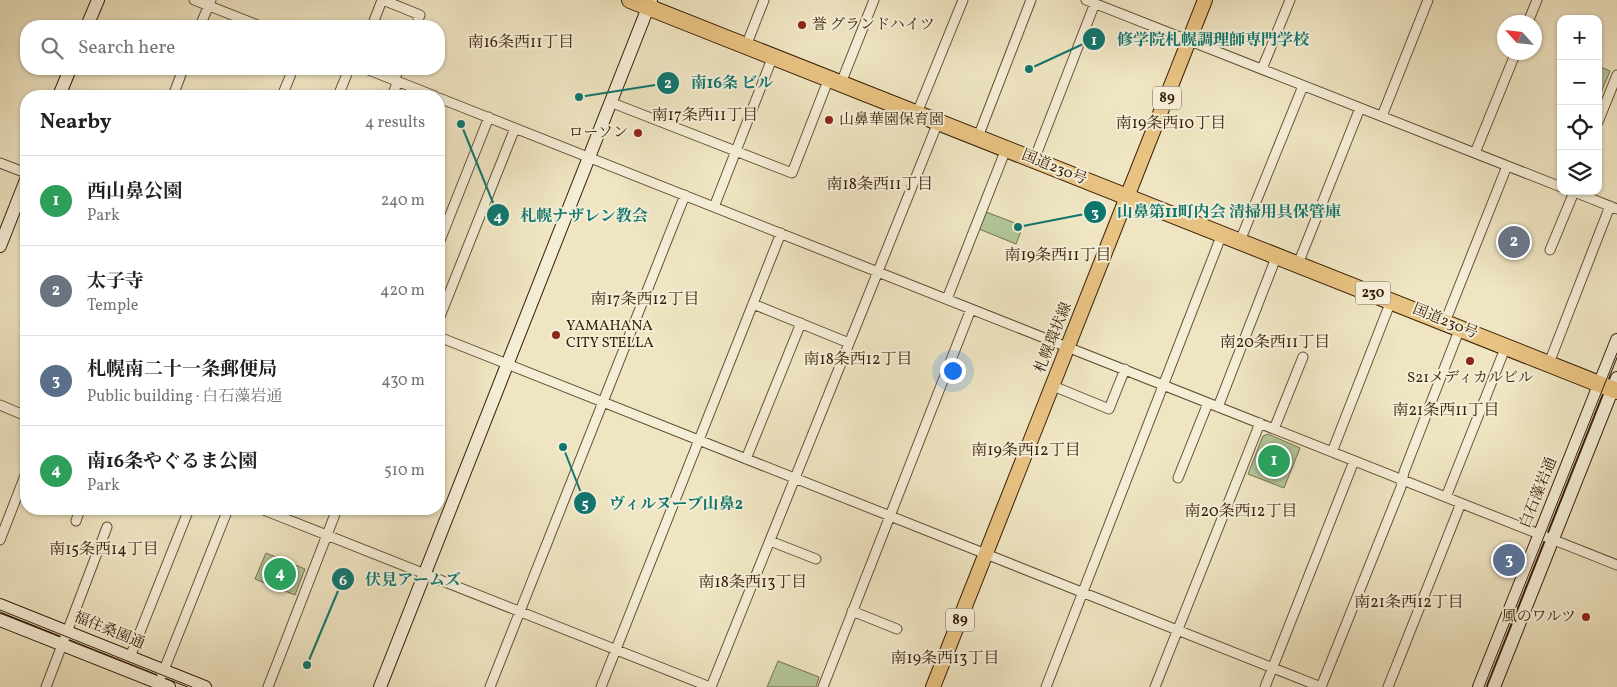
<!DOCTYPE html>
<html lang="en">
<head>
<meta charset="utf-8">
<style>
	body { margin:0; font-family:Vollkorn,"Noto Serif JP",serif; background:#f2f2f2; color:#202124 }
	.controls { position:absolute; right:15px; top:15px; display:grid; overflow:hidden; border-radius:10px; box-shadow:0 1px 4px #0004 }
	.controls button { width:45px; height:45px; display:grid; place-items:center; padding:0; border:0; border-bottom:1px solid #e0e0e0; background:#fff; color:#202124; font:25px sans-serif }
	.compass { position:absolute; left:1497px; top:15px; width:45px; height:45px; border-radius:50%; background:#fff; box-shadow:0 1px 4px #0004; rotate:297deg }
	.you { position:absolute; left:952px; top:370px; width:18px; height:18px; margin:-12px; border:4px solid #fff; border-radius:50%; background:#1a73e8; box-shadow:0 0 0 8px #1a73e833 }
	.badge { display:grid; place-items:center; width:32px; height:32px; border-radius:50%; background:#8f2418; color:#fff; font-size:16px; font-weight:700 }
	.pin { position:absolute; translate:-50% -50%; border:2px solid #fff; box-shadow:0 1px 5px #0006 }
	.list { margin:0; padding:0; list-style:none }
	h2 { display:flex; justify-content:space-between; align-items:center; height:65px; margin:0; padding:0 20px; font-size:21px }
	h2 small { font-size:16px; font-weight:400; color:#757577 }
	.list li { display:grid; grid-template-columns:32px 1fr auto; gap:15px; align-items:center; box-sizing:border-box; height:90px; padding:0 20px; border-top:1px solid #e0e0e0 }
	.list b { display:block; font-size:19px; white-space:nowrap }
	.list p { margin:0; font-size:16px; white-space:nowrap; color:#757577 }
	.list em { font-size:16px; font-style:normal; color:#757577 }
	.icon { flex:none; width:28px; height:28px; fill:none; stroke:currentColor; stroke-width:2; stroke-linecap:round; stroke-linejoin:round }
	.map { position:relative; flex:none; width:1617px; height:687px; overflow:hidden }
	.search { position:absolute; background:#fff; box-shadow:0 1px 4px #0004; left:20px; top:20px; width:425px; height:55px; display:flex; align-items:center; gap:12px; box-sizing:border-box; padding:0 18px; border-radius:20px; color:#757577; font-size:19px }
	.panel { position:absolute; background:#fff; box-shadow:0 1px 4px #0004; left:20px; top:90px; width:425px; height:425px; border-radius:20px }
	.map>svg:first-child { display:block }
	.green { fill:#b3c698; stroke:#75724f }
	.lines { fill:none; stroke-linecap:round; stroke-linejoin:round }
	.street-casing { stroke:#655035; stroke-width:11 }
	.secondary-casing { stroke:#371e06; stroke-width:14 }
	.primary-casing { stroke:#371e06; stroke-width:16 }
	.highway-casing { stroke:#371e06; stroke-width:18 }
	.street { stroke:#f5eed7; stroke-width:9 }
	.secondary { stroke:#f5eed7; stroke-width:12 }
	.primary { stroke:#e8c281; stroke-width:14 }
	.highway { stroke:#e8c281; stroke-width:16 }
	.tram { stroke:#371e06; stroke-width:1 }
	.poi-dot { fill:#8f2418; stroke:#f5eed7; stroke-width:2 }
	.labels { text-anchor:middle; dominant-baseline:central; stroke-width:4; stroke-linejoin:round; paint-order:stroke }
	.shield { fill:#f5eed7; stroke:#705c45; stroke-width:1 }
	.shield-label { font-size:14px; font-weight:bold; fill:#371e06 }
	.poi-label { font-size:15px; fill:#371e06; stroke:#f5eed7; text-anchor:start }
	.street-label { font-size:15px; fill:#371e06; stroke:#f5eed7 }
	.neighbourhood-label { font-size:16px; fill:#371e06; stroke:#f5eed7 }
	.leader { fill:none; stroke:#0f766e; stroke-width:2 }
	.callout-dot { fill:#0f766e; stroke:#f5eed7; stroke-width:2 }
	.mark-label { font-size:15px; text-anchor:middle; font-weight:bold; fill:#fff }
	.callout-label { font-size:16px; text-anchor:middle; font-weight:bold; fill:#0f766e; stroke:#f5eed7; stroke-width:4; stroke-linejoin:round; paint-order:stroke }
</style>
</head>
<body>
<div class="map">
<svg width="1617" height="687" viewBox="0 0 1617 687">
	<rect width="100%" height="100%" fill="#efe5c2"/>
	<filter id="stains"><feTurbulence type="fractalNoise" baseFrequency=".004" numOctaves="4"/><feColorMatrix values="0 0 0 0 .2 0 0 0 0 .09 0 0 0 0 .02 0 0 0 .5 -.17"/></filter>
	<radialGradient id="worn" r=".72"><stop offset=".6" stop-color="#630" stop-opacity="0"/><stop offset="1" stop-color="#630" stop-opacity=".3"/></radialGradient>
	<path class="green" d="M 1598,66 L 1610,71 L 1600,95 L 1598,94 Z
		M 986,212 L 1023,226 L 1016,244 L 979,229 Z
		M 1268,434 L 1300,448 L 1284,488 L 1248,474 L 1263,436 Z
		M 266,553 L 305,569 L 295,595 L 255,579 Z
		M 778,661 L 819,677 L 816,687 L 767,687 Z"/>
	<g class="lines">
		<g class="street-casing">
			<path id="street" d="M 194,0 L 260,26
				M 383,0 L 420,15 L 416,26
				M 1086,0 L 1561,187
				M 1528,22 L 1537,0
				M 200,26 L 211,0
				M 372,26 L 382,0
				M 746,46 L 764,0
				M 366,69 L 435,96
				M 1262,69 L 1290,0
				M 394,80 L 399,69
				M 841,83 L 874,0
				M 173,96 L 183,69
				M 282,96 L 293,69
				M 338,96 L 349,69
				M 392,96 L 398,81
				M 439,98 L 1617,565
				M 610,102 L 792,173 L 829,78
				M 917,113 L 963,0
				M 1382,116 L 1428,0
				M 1598,122 L 1617,75
				M 978,137 L 1031,0
				M 1475,153 L 1516,52
				M 1034,160 L 1095,3
				M 0,163 L 26,173
				M 1572,191 L 1617,209
				M 714,207 L 773,56
				M 1240,241 L 1303,86
				M 439,243 L 489,117
				M 1550,250 L 1574,192
				M 1298,264 L 1360,108
				M 947,299 L 1006,149
				M 753,304 L 849,343
				M 439,319 L 515,128
				M 1445,322 L 1507,166
				M 439,337 L 1321,687
				M 1549,363 L 1610,206
				M 1053,386 L 1109,409 L 1125,369
				M 0,405 L 26,416
				M 1218,407 L 1277,255
				M 1274,429 L 1303,357
				M 1332,452 L 1391,301
				M 746,459 L 801,323
				M 1178,478 L 1208,403
				M 1446,497 L 1506,346
				M 261,509 L 710,687
				M 76,521 L 80,509
				M 0,540 L 26,473
				M 770,541 L 816,559
				M 852,611 L 897,629
				M 130,657 L 189,509
				M 162,675 L 228,509
				M 46,687 L 107,527
				M 268,687 L 337,509
				M 490,687 L 685,195
				M 601,687 L 781,233
				M 711,687 L 938,122
				M 823,687 L 971,309
				M 1046,687 L 1222,234
				M 1155,687 L 1260,423
				M 1265,687 L 1354,461
				M 1321,687 L 1401,487 L 1404,472 L 1460,328
				M 1388,687 L 1461,503"/>
		</g>
		<g class="secondary-casing">
			<path id="secondary" d="M 87,26 L 98,0
				M 59,96 L 70,69
				M 0,246 L 26,180
				M 0,605 L 205,687
				M 0,620 L 169,687
				M 380,687 L 651,0
				M 1479,687 L 1617,340
				M 1494,687 L 1617,378"/>
		</g>
		<g class="primary-casing">
			<path id="primary" d="M 933,687 L 1205,0"/>
		</g>
		<g class="highway-casing">
			<path id="highway" d="M 630,0 L 1617,391"/>
		</g>
		<use href="#street" class="street"/>
		<use href="#secondary" class="secondary"/>
		<use href="#primary" class="primary"/>
		<use href="#highway" class="highway"/>
		<path class="tram" d="M 0,610 L 192,687
			M 1484,687 L 1617,353"/>
	</g>
	<g class="poi-dot">
		<circle cx="802" cy="25" r="5"/>
		<circle cx="829" cy="120" r="5"/>
		<circle cx="638" cy="133" r="5"/>
		<circle cx="556" cy="335" r="5"/>
		<circle cx="1470" cy="361" r="5"/>
		<circle cx="1586" cy="617" r="5"/>
	</g>
	<g class="labels">
		<g class="shield">
			<rect x="1153" y="86.5" width="28" height="23" rx="4"/>
			<rect x="1355.5" y="281.5" width="35" height="23" rx="4"/>
			<rect x="946" y="608.5" width="28" height="23" rx="4"/>
		</g>
		<g class="shield-label">
			<text x="1167" y="98">89</text>
			<text x="1373" y="293">230</text>
			<text x="960" y="620">89</text>
		</g>
		<g class="poi-label">
			<text x="812" y="25">誉 グランドハイツ</text>
			<text x="839" y="120">山鼻華園保育園</text>
			<text x="628" y="133" text-anchor="end">ローソン</text>
			<text x="566" y="326">YAMAHANA<tspan x="566" dy="17">CITY STELLA</tspan></text>
			<text x="1470" y="378" text-anchor="middle">S21メディカルビル</text>
			<text x="1576" y="617" text-anchor="end">風のワルツ</text>
		</g>
		<g class="street-label">
			<text transform="translate(1054 168) rotate(22)">国道230号</text>
			<text transform="translate(1445 322) rotate(22)">国道230号</text>
			<text transform="translate(1054 338) rotate(-68)">札幌環状線</text>
			<text transform="translate(1539 493) rotate(-68)">白石藻岩通</text>
			<text transform="translate(109 631) rotate(22)">福住桑園通</text>
		</g>
		<g class="neighbourhood-label">
			<text x="521" y="43">南16条西11丁目</text>
			<text x="705" y="116">南17条西11丁目</text>
			<text x="1171" y="124">南19条西10丁目</text>
			<text x="880" y="185">南18条西11丁目</text>
			<text x="1058" y="256">南19条西11丁目</text>
			<text x="645" y="300">南17条西12丁目</text>
			<text x="1275" y="343">南20条西11丁目</text>
			<text x="858" y="360">南18条西12丁目</text>
			<text x="1446" y="411">南21条西11丁目</text>
			<text x="1026" y="451">南19条西12丁目</text>
			<text x="1241" y="512">南20条西12丁目</text>
			<text x="104" y="550">南15条西14丁目</text>
			<text x="753" y="583">南18条西13丁目</text>
			<text x="1409" y="603">南21条西12丁目</text>
			<text x="945" y="659">南19条西13丁目</text>
		</g>
	</g>
	<path class="leader" d="M1029 69L1094 39M579 97L668 83M1018 227L1095 212M461 124L498 215M563 447L585 503M307 665L343 579"/>
	<g class="callout-dot">
		<circle cx="1029" cy="69" r="5"/>
		<circle cx="579" cy="97" r="5"/>
		<circle cx="1018" cy="227" r="5"/>
		<circle cx="461" cy="124" r="5"/>
		<circle cx="563" cy="447" r="5"/>
		<circle cx="307" cy="665" r="5"/>
		<circle cx="1094" cy="39" r="12"/>
		<circle cx="668" cy="83" r="12"/>
		<circle cx="1095" cy="212" r="12"/>
		<circle cx="498" cy="215" r="12"/>
		<circle cx="585" cy="503" r="12"/>
		<circle cx="343" cy="579" r="12"/>
	</g>
	<g class="mark-label">
		<text x="1094" y="45">1</text>
		<text x="668" y="88">2</text>
		<text x="1095" y="217">3</text>
		<text x="498" y="221">4</text>
		<text x="585" y="508">5</text>
		<text x="343" y="585">6</text>
	</g>
	<g class="callout-label">
		<text x="1213" y="45">修学院札幌調理師専門学校</text>
		<text x="732" y="88">南16条 ビル</text>
		<text x="1229" y="217">山鼻第11町内会 清掃用具保管庫</text>
		<text x="584" y="221">札幌ナザレン教会</text>
		<text x="676" y="509">ヴィルヌーブ山鼻2</text>
		<text x="413" y="585">伏見アームズ</text>
	</g>
	<rect width="100%" height="100%" filter="url(#stains)"/>
	<rect width="100%" height="100%" fill="url(#worn)"/>
</svg>
<div class="controls">
<button>+</button>
<button>−</button>
<button><svg class="icon" aria-label="locate" viewBox="0 0 24 24"><circle cx="12" cy="12" r="6"/><path d="M12 2v4M12 18v4M2 12h4M18 12h4"/></svg></button>
<button><svg class="icon" aria-label="layers" viewBox="0 0 24 24"><path d="M12 4l9 5-9 5-9-5zM3 14l9 5 9-5"/></svg></button>
</div>
<svg class="compass" viewBox="-18 -18 36 36"><path d="M0-13l5 13h-10z" fill="#e53935"/><path d="M0 13l5-13h-10z" fill="#757577"/></svg>
<div class="you"></div>
<div class="pin badge" style="left:1274px;top:461px;background:#2e9e5b">1</div>
<div class="pin badge" style="left:1514px;top:242px;background:#6b7280">2</div>
<div class="pin badge" style="left:1509px;top:560px;background:#5c6f8a">3</div>
<div class="pin badge" style="left:280px;top:574px;background:#2e9e5b">4</div>
<div class="search"><svg class="icon" aria-label="search" viewBox="0 0 24 24"><circle cx="10" cy="10" r="6"/><path d="M15 15l6 6"/></svg>Search here</div>
<section class="panel">
<h2>Nearby<small>4 results</small></h2>
<ul class="list">
<li><span class="badge" style="background:#2e9e5b">1</span><div><b>西山鼻公園</b><p>Park</p></div><em>240 m</em></li>
<li><span class="badge" style="background:#6b7280">2</span><div><b>太子寺</b><p>Temple</p></div><em>420 m</em></li>
<li><span class="badge" style="background:#5c6f8a">3</span><div><b>札幌南二十一条郵便局</b><p>Public building · 白石藻岩通</p></div><em>430 m</em></li>
<li><span class="badge" style="background:#2e9e5b">4</span><div><b>南16条やぐるま公園</b><p>Park</p></div><em>510 m</em></li>
</ul>
</section>
</div>
</body>
</html>
